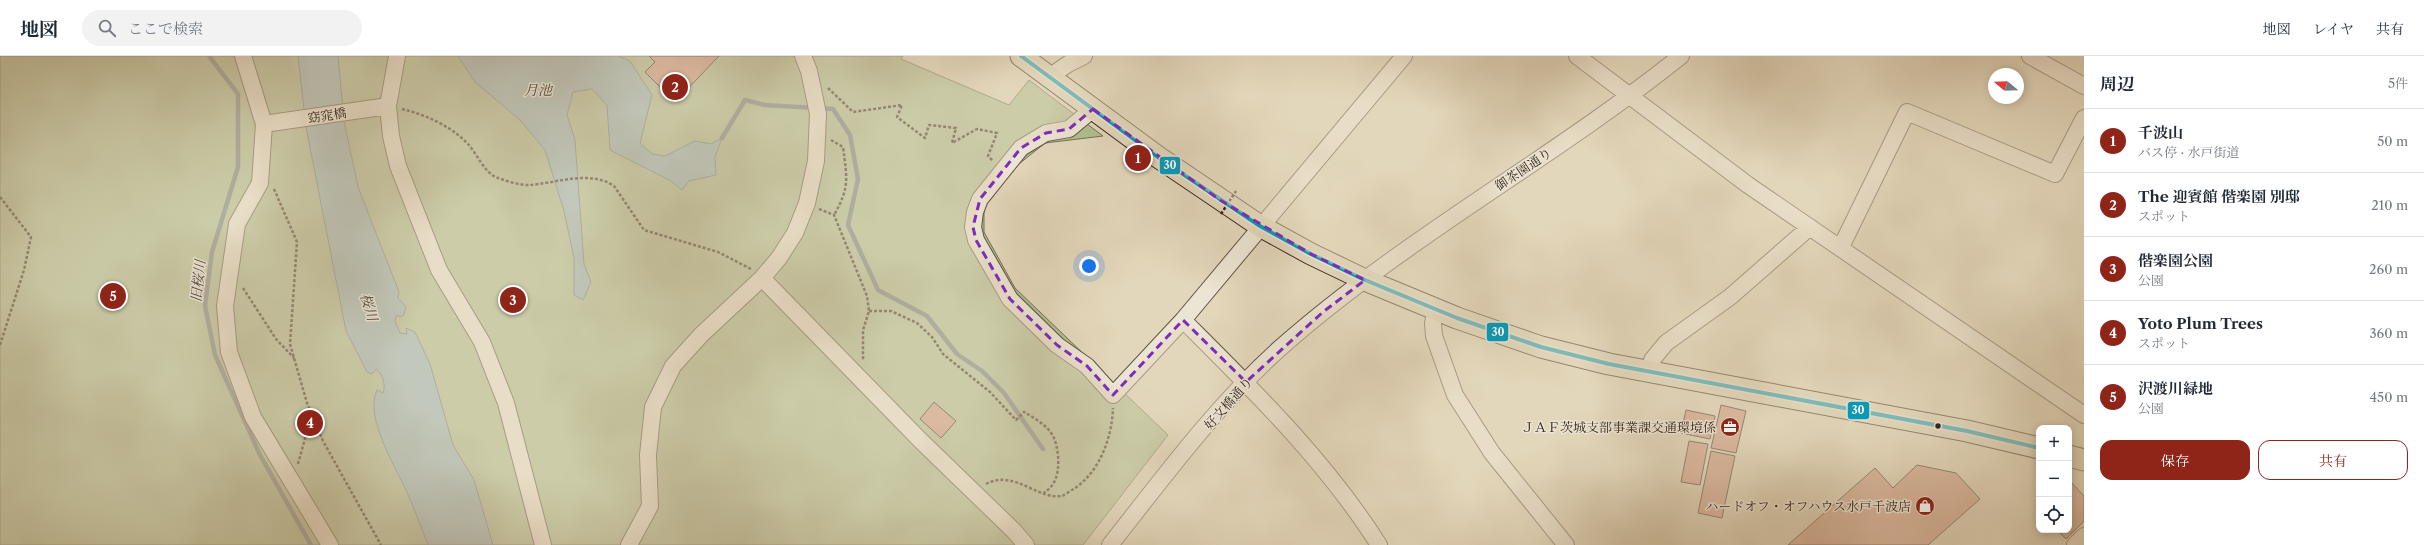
<!DOCTYPE html>
<html lang="ja">
<head>
<meta charset="utf-8">
<style>
	body { margin:0; font-family:"Libre Caslon Text","Noto Serif JP",serif; background:#f2f2f3; color:#1f2937 }
	.controls { position:absolute; right:12px; bottom:12px; display:grid; overflow:hidden; border-radius:8px; box-shadow:0 2px 10px #0003 }
	.controls button { width:36px; height:36px; display:grid; place-items:center; padding:0; border:0; border-bottom:1px solid #e0e1e3; background:#fff; color:#1f2937; font:20px sans-serif }
	.compass { position:absolute; left:1988px; top:12px; width:36px; height:36px; border-radius:50%; background:#fff; box-shadow:0 2px 10px #0003; rotate:289deg }
	.you { position:absolute; left:1089px; top:210px; width:14px; height:14px; margin:-10px; border:3px solid #fff; border-radius:50%; background:#1a73e8; box-shadow:0 0 0 6px #1a73e833 }
	.badge { display:grid; place-items:center; width:26px; height:26px; border-radius:50%; background:#8f2418; color:#fff; font-size:13px; font-weight:700 }
	.pin { position:absolute; translate:-50% -50%; border:2px solid #fff; box-shadow:0 1px 4px #0006 }
	.list { margin:0; padding:0; list-style:none }
	h2 { display:flex; justify-content:space-between; align-items:center; height:52px; margin:0; padding:0 16px; font-size:17px }
	h2 small { font-size:13px; font-weight:400; color:#747a83 }
	.list li { display:grid; grid-template-columns:26px 1fr auto; gap:12px; align-items:center; box-sizing:border-box; height:64px; padding:0 16px; border-top:1px solid #e0e1e3 }
	.list b { display:block; font-size:15px; white-space:nowrap }
	.list p { margin:0; font-size:13px; white-space:nowrap; color:#747a83 }
	.list em { font-size:13px; font-style:normal; color:#747a83 }
	.actions { display:flex; gap:8px; padding:12px 16px }
	.actions a { flex:1; padding:9px 0; border:1px solid #8f2418; border-radius:12px; text-align:center; font-size:14px; color:#8f2418 }
	.actions .main { background:#8f2418; color:#fff }
	.icon { flex:none; width:22px; height:22px; fill:none; stroke:currentColor; stroke-width:2; stroke-linecap:round; stroke-linejoin:round }
	.map { position:relative; flex:none; width:2084px; height:489px; overflow:hidden }
	header { display:flex; align-items:center; gap:24px; box-sizing:border-box; height:56px; padding:0 20px; background:#fff; border-bottom:1px solid #e0e1e3 }
	header strong { font-size:19px }
	nav { display:flex; gap:22px; margin-inline-start:auto; font-size:14px }
	.search { width:280px; height:36px; background:#f2f2f3; display:flex; align-items:center; gap:10px; box-sizing:border-box; padding:0 14px; border-radius:22px; color:#747a83; font-size:15px }
	main { display:flex }
	aside { flex:1; background:#fff }
	.map>svg:first-child { display:block }
	.green { fill:#b0bf92; stroke:#737258 }
	.water { fill:#9ab7bb; stroke:#727d7c }
	.lines { fill:none; stroke-linecap:round; stroke-linejoin:round }
	.stream { stroke:#727d7c; stroke-width:4.5 }
	.building { fill:#d39781; stroke:#36261d }
	.minor-casing { stroke:#615244; stroke-width:18 }
	.major-casing { stroke:#36261d; stroke-width:23 }
	.path { stroke:#36261d; stroke-width:2.5; stroke-dasharray:3 2; stroke-linecap:butt }
	.minor { stroke:#ede5d3; stroke-width:16 }
	.major { stroke:#e3d7bb; stroke-width:21 }
	.path-bridge { stroke:#36261d; stroke-width:2.5; stroke-dasharray:3 2; stroke-linecap:butt }
	.bus-1-casing { stroke:#ede5d3; stroke-width:7 }
	.bus-1 { stroke:#059cbc; stroke-width:4 }
	.marked { fill:none; stroke:#7b2cbf; stroke-width:3; stroke-dasharray:8 5; stroke-linejoin:round }
	.bus-dot { fill:#36261d; stroke:#ede5d3; stroke-width:1.5 }
	.labels { text-anchor:middle; dominant-baseline:central; stroke-width:3; stroke-linejoin:round; paint-order:stroke }
	.street-label { font-size:13px; fill:#36261d; stroke:#ede5d3 }
	.poi-label { font-size:13px; fill:#36261d; stroke:#ede5d3; text-anchor:end }
	.water-label { font-size:14px; font-style:italic; fill:#4f4a44; stroke:#ede5d3 }
	.line-badge { stroke:#ede5d3; stroke-width:1.5 }
	.badge-label { font-size:11px; text-anchor:middle; font-weight:bold; fill:#fff }
</style>
</head>
<body>
<header>
<strong>地図</strong>
<div class="search"><svg class="icon" aria-label="search" viewBox="0 0 24 24"><circle cx="10" cy="10" r="6"/><path d="M15 15l6 6"/></svg>ここで検索</div>
<nav><a>地図</a><a>レイヤ</a><a>共有</a></nav>
</header>
<main>
<div class="map">
<svg width="2084" height="489" viewBox="0 0 2084 489">
	<rect width="100%" height="100%" fill="#e3d7bb"/>
	<filter id="stains"><feTurbulence type="fractalNoise" baseFrequency=".005" numOctaves="4"/><feColorMatrix values="0 0 0 0 .2 0 0 0 0 .09 0 0 0 0 .02 0 0 0 .5 -.17"/></filter>
	<radialGradient id="worn" r=".72"><stop offset=".6" stop-color="#630" stop-opacity="0"/><stop offset="1" stop-color="#630" stop-opacity=".3"/></radialGradient>
	<path class="green" d="M 0,0 L 903,0 L 901,3 L 1009,49 L 1029,24 L 1103,80 L 1045,87 L 1019,108 L 984,150 L 984,176 L 1015,232 L 1168,379 L 1083,489 L 0,489 Z"/>
	<path class="water" d="M 298,0 L 338,0 L 344,65 L 358,131 L 399,236 L 398,242 L 406,251 L 404,259 L 400,261 L 396,259 L 395,265 L 400,277 L 407,278 L 406,272 L 415,276 L 430,308 L 453,389 L 474,424 L 493,489 L 428,489 C 421,471 414,452 406,434 C 395,410 364,360 377,334 L 383,337 C 386,330 383,318 376,313 L 372,318 L 367,316 L 346,275 L 306,71 Z
		M 458,0 L 618,0 L 630,5 L 652,39 L 640,87 L 652,98 L 665,100 L 695,85 L 711,88 L 722,82 L 715,101 L 716,119 L 689,125 L 682,134 L 671,125 L 610,94 L 607,49 L 592,33 L 573,36 L 567,59 L 575,84 L 584,208 L 591,226 L 583,244 L 574,239 L 574,202 L 564,155 L 545,94 L 520,64 L 475,26 Z"/>
	<g class="lines">
		<path class="stream" d="M 209,0 L 238,38 L 238,111 L 212,196 L 205,250 L 215,299 L 260,399 L 311,489
			M 722,82 L 745,44 L 765,49 L 833,53 L 850,79 L 858,123 L 848,169 L 878,234 L 927,260 L 957,298 L 982,315 L 1004,337 L 1043,393"/>
	</g>
	<path class="building" d="M 649,0 L 719,0 L 675,46 L 645,16 L 655,6 Z
		M 934,346 L 956,365 L 941,382 L 920,363 Z
		M 1721,349 L 1746,355 L 1736,397 L 1711,392 Z
		M 1686,354 L 1715,360 L 1710,383 L 1681,377 Z
		M 1689,385 L 1708,388 L 1700,429 L 1681,426 Z
		M 1711,395 L 1735,400 L 1722,462 L 1698,457 Z
		M 1917,409 L 1956,417 L 1980,443 L 1928,489 L 1788,489 L 1875,412 L 1893,432 Z
		M 2070,425 L 2084,440 L 2084,465 L 2066,483 L 2057,474 L 2069,474 Z"/>
	<g class="lines">
		<g class="minor-casing">
			<path id="minor" d="M 243,0 L 264,68 L 260,127 L 237,168 L 225,250 L 229,296 L 253,361 L 330,489
				M 397,0 L 388,50 L 391,80 L 398,110 L 439,214 L 482,286 L 506,347 L 543,489
				M 1577,0 L 1748,129 L 2084,359
				M 2030,0 L 2084,30
				M 1049,21 L 1068,8 L 1084,0
				M 1093,53 L 1069,73 L 1046,77 L 1021,92 L 980,143 L 975,156 L 973,171 L 976,184 L 1010,243 L 1057,289 L 1087,310 L 1113,339 L 1183,264 L 1404,0
				M 264,68 L 388,50
				M 1841,191 L 1907,56 L 2055,118 L 2084,62
				M 762,222 L 920,384 L 1014,475 L 1026,489
				M 1436,253 L 1433,267 L 1434,280 L 1455,339 L 1492,397 L 1566,489
				M 1183,264 C 1254,335 1325,404 1379,489
				M 1654,316 L 1652,304 L 1666,287 L 1730,241 L 1810,171
				M 629,489 L 650,450 L 648,399 L 653,351 L 673,310 L 701,279 L 762,222 L 779,202 L 795,177 L 807,147 L 816,105 L 818,58 L 809,15 L 803,0
				M 1110,489 C 1163,422 1215,351 1279,293 C 1403,183 1551,104 1681,0
				M 2075,489 L 2084,480"/>
		</g>
		<g class="major-casing">
			<path id="major" d="M 1021,0 L 1158,101 L 1260,170 L 1311,198 L 1365,224 L 1457,262 L 1541,291 L 1609,308 L 1967,375 L 2039,392
				M 2069,400 L 2084,404"/>
		</g>
		<path class="path" d="M 828,32 L 853,56 L 902,49 L 897,61 L 925,82 L 929,69 L 956,72 L 952,87 L 977,73 L 997,77 L 988,100 L 993,105
			M 402,53 C 426,59 451,70 468,88 C 478,99 484,117 498,122 C 507,125 518,129 528,129 C 555,128 589,113 614,130 L 644,174 L 718,196 L 751,213
			M 831,84 L 843,91 C 847,123 850,131 834,159
			M 274,133 L 297,186 L 290,288 L 307,347 L 323,385 L 381,489
			M 0,141 L 31,181 L 24,214 L 0,289
			M 819,153 L 834,159 L 867,240 L 869,255 L 863,274 L 863,304
			M 243,232 L 276,283 L 294,302
			M 869,255 L 891,255 L 917,267 L 932,281 L 943,298 L 990,336 L 1016,364 L 1024,356 C 1034,362 1047,369 1053,380 C 1059,392 1061,416 1053,428 C 1051,432 1047,434 1044,437
			M 298,408 L 309,368 L 313,362
			M 986,428 C 1015,413 1037,444 1062,440 C 1065,439 1070,435 1072,434 C 1099,418 1112,382 1113,352"/>
		<use href="#minor" class="minor"/>
		<use href="#major" class="major"/>
		<path class="path-bridge" d="M 1221,158 L 1236,135"/>
		<g class="bus-1-casing">
			<path id="bus-1" d="M 1021,0 L 1158,101 L 1260,170 L 1311,198 L 1365,224 L 1457,262 L 1541,291 L 1609,308 L 1967,375 L 2039,392"/>
		</g>
		<use href="#bus-1" class="bus-1"/>
	</g>
	<path d="M0 0H2084V489H0ZM 1093,53 L 1220,144 L 1311,198 L 1365,224 L 1323,256 L 1246,326 L 1183,264 L 1113,339 L 1087,310 L 1057,289 L 1010,243 L 976,184 L 973,171 L 980,143 L 1021,92 L 1046,77 L 1069,73 Z" fill="#e3d7bb" fill-opacity=".55" fill-rule="evenodd"/>
	<path class="marked" d="M 1093,53 L 1220,144 L 1311,198 L 1365,224 L 1323,256 L 1246,326 L 1183,264 L 1113,339 L 1087,310 L 1057,289 L 1010,243 L 976,184 L 973,171 L 980,143 L 1021,92 L 1046,77 L 1069,73 Z"/>
	<defs>
		<g id="office-disc" transform="scale(1)"><circle r="9.5" fill="#8f2418" stroke="#ede5d3"/><path d="M-6-3h4V-5.5h4V-3h4V5H-6ZM-1-4.5V-3h2v-1.5ZM-6 0V1H6V0Z" fill="#fff"/></g>
		<g id="shop-disc" transform="scale(1)"><circle r="9.5" fill="#8f2418" stroke="#ede5d3"/><path d="M-5-2.5h2.3a2.7 3.5 0 0 1 5.4 0H5L5.5 6h-11ZM-1.5-2.5h3a1.5 2.3 0 0 0-3 0Z" fill="#fff"/></g>
	</defs>
	<g fill-rule="evenodd">
		<use href="#office-disc" x="1730" y="371"/>
		<use href="#shop-disc" x="1925" y="450"/>
	</g>
	<circle class="bus-dot" cx="1938" cy="370" r="3.5"/>
	<g class="labels">
		<g class="street-label">
			<text transform="translate(327 59) rotate(-9)">窈窕橋</text>
			<text transform="translate(1523 113) rotate(-34)">御茶園通り</text>
			<text transform="translate(1228 347) rotate(-48)">好文橋通り</text>
		</g>
		<g class="poi-label">
			<text x="1716" y="371">ＪＡＦ茨城支部事業課交通環境係</text>
			<text x="1911" y="450">ハードオフ・オフハウス水戸千波店</text>
		</g>
		<g class="water-label">
			<text x="538" y="34">月池</text>
			<text transform="translate(198 225) rotate(-84)">旧桜川</text>
			<text transform="translate(369 251) rotate(73)">桜川</text>
		</g>
	</g>
	<g class="line-badge">
		<rect x="1159" y="100" width="22" height="19" rx="4" fill="#059cbc"/>
		<rect x="1486" y="266" width="23" height="20" rx="4" fill="#059cbc"/>
		<rect x="1847" y="345" width="23" height="19" rx="4" fill="#059cbc"/>
	</g>
	<g class="badge-label">
		<text x="1170" y="113">30</text>
		<text x="1498" y="280">30</text>
		<text x="1858" y="358">30</text>
	</g>
	<rect width="100%" height="100%" filter="url(#stains)"/>
	<rect width="100%" height="100%" fill="url(#worn)"/>
</svg>
<div class="controls">
<button>+</button>
<button>−</button>
<button><svg class="icon" aria-label="locate" viewBox="0 0 24 24"><circle cx="12" cy="12" r="6"/><path d="M12 2v4M12 18v4M2 12h4M18 12h4"/></svg></button>
</div>
<svg class="compass" viewBox="-18 -18 36 36"><path d="M0-13l5 13h-10z" fill="#e53935"/><path d="M0 13l5-13h-10z" fill="#747a83"/></svg>
<div class="you"></div>
<div class="pin badge" style="left:1138px;top:102px">1</div>
<div class="pin badge" style="left:675px;top:31px">2</div>
<div class="pin badge" style="left:513px;top:244px">3</div>
<div class="pin badge" style="left:310px;top:367px">4</div>
<div class="pin badge" style="left:113px;top:240px">5</div>
</div>
<aside>
<h2>周辺<small>5件</small></h2>
<ul class="list">
<li><span class="badge">1</span><div><b>千波山</b><p>バス停 · 水戸街道</p></div><em>50 m</em></li>
<li><span class="badge">2</span><div><b>The 迎賓館 偕楽園 別邸</b><p>スポット</p></div><em>210 m</em></li>
<li><span class="badge">3</span><div><b>偕楽園公園</b><p>公園</p></div><em>260 m</em></li>
<li><span class="badge">4</span><div><b>Yoto Plum Trees</b><p>スポット</p></div><em>360 m</em></li>
<li><span class="badge">5</span><div><b>沢渡川緑地</b><p>公園</p></div><em>450 m</em></li>
</ul>
<div class="actions"><a class="main">保存</a><a>共有</a></div>
</aside>
</main>
</body>
</html>
